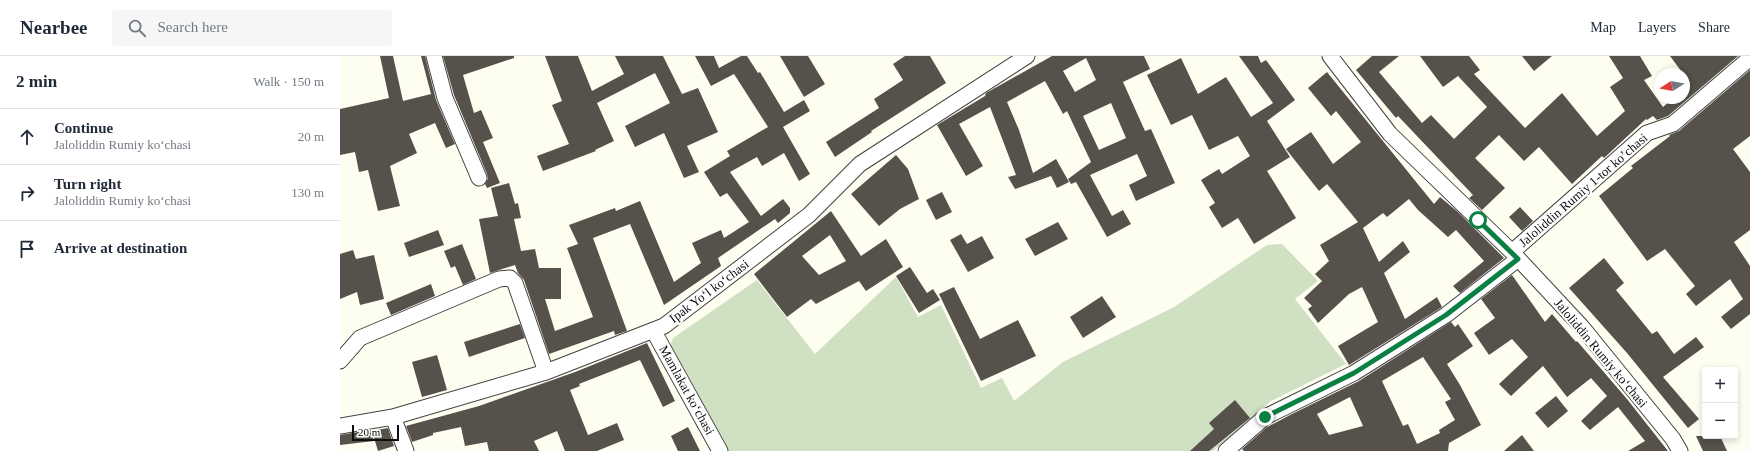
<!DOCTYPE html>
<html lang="en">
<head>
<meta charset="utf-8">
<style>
	body { margin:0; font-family:Georgia,serif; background:#f6f6f7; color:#1f2937 }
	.controls { position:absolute; right:12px; bottom:12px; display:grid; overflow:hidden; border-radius:4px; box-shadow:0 2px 6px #0003 }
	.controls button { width:36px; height:36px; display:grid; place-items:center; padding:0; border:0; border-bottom:1px solid #e0e1e3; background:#fff; color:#1f2937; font:20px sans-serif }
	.compass { position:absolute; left:1314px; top:12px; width:36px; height:36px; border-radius:50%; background:#fff; box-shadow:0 2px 6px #0003; rotate:259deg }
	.scale { position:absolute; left:12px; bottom:10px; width:47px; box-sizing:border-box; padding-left:4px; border:2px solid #0e0e0e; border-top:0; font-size:11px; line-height:14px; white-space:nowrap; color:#0e0e0e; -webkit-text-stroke:3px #fff; paint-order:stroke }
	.stop { position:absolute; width:12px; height:12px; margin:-9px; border:3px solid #0b8043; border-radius:50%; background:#fff }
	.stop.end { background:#0b8043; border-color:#fff; box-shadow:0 1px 4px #0008 }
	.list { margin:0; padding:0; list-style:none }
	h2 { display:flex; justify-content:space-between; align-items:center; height:52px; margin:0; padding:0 16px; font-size:17px }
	h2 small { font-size:13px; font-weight:400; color:#747a83 }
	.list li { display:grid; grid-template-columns:26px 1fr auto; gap:12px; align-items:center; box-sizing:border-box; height:56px; padding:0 16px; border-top:1px solid #e0e1e3 }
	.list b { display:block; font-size:15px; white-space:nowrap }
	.list p { margin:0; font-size:13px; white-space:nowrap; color:#747a83 }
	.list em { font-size:13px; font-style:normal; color:#747a83 }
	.icon { flex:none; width:22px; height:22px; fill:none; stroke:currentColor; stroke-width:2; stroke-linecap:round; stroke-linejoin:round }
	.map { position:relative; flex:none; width:1410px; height:395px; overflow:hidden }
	header { display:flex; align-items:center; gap:24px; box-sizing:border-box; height:56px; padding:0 20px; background:#fff; border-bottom:1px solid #e0e1e3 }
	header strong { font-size:19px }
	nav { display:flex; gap:22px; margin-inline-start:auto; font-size:14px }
	.search { width:280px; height:36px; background:#f6f6f7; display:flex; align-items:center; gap:10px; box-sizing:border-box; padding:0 14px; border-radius:4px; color:#747a83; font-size:15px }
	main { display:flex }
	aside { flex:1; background:#fff }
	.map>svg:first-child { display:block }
	.cemetery { fill:#d0e0c2 }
	.building { fill:#56524b; fill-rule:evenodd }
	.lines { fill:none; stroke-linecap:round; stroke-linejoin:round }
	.minor-casing { stroke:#414141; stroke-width:17 }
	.minor { stroke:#fff; stroke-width:15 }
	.route { stroke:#0b8043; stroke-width:5 }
	.labels { text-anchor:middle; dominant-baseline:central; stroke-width:4; stroke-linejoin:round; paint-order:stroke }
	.street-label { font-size:13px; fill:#0e0e0e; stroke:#fff }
</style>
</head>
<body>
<header>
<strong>Nearbee</strong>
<div class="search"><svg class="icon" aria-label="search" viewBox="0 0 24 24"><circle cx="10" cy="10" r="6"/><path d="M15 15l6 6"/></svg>Search here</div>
<nav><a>Map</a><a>Layers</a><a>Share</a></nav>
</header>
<main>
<aside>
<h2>2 min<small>Walk · 150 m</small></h2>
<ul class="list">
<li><svg class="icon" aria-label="ahead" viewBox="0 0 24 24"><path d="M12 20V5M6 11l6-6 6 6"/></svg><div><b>Continue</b><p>Jaloliddin Rumiy koʻchasi</p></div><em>20 m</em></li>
<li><svg class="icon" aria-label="right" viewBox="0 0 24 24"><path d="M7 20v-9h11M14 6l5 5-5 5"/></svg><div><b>Turn right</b><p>Jaloliddin Rumiy koʻchasi</p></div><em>130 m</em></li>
<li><svg class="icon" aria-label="arrive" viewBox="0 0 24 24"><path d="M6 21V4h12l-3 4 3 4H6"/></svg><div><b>Arrive at destination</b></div></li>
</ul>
</aside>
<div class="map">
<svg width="1410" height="395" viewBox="0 0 1410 395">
	<rect width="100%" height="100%" fill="#fefef0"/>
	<path class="cemetery" d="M 942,188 L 978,225 L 955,243 L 1006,308 L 931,345 L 873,395 L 384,395 L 328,296 L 333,282 L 417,224 L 475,298 L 556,221 L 578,261 L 601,249 L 641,332 L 662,322 L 674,345 L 723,306 L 834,251 L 927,189 Z"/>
	<path class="building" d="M 40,0 L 53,0 L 63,45 L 91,38 L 81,0 L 85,0 L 96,44 L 115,88 L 106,92 L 95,67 L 69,78 L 77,97 L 50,110 L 60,150 L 38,155 L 28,114 L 19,116 L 15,96 L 0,99 L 0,53 L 49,42 Z
		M 103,0 L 174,0 L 174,2 L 123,19 L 134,57 L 141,54 L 153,82 L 143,86 L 160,127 L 147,132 L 145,128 L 148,123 L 147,118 L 114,39 Z
		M 205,0 L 238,0 L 252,35 L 284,18 L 275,0 L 323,0 L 342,38 L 358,32 L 378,76 L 347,90 L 359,116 L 344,122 L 324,77 L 295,91 L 285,70 L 330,47 L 315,17 L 257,47 L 274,85 L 255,94 L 256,95 L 203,115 L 197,100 L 229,88 L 212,49 L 222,45 Z
		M 355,0 L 374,0 L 379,12 L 401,0 L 407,0 L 418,17 L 420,16 L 444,56 L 464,44 L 470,55 L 443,71 L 470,118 L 459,125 L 444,97 L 422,110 L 417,101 L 390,116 L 421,160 L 443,143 L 450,152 L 450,157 L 438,167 L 435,163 L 378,202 L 381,210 L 324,249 L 290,168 L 253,182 L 287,275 L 275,279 L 274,275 L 209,298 L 184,224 L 178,217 L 175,209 L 150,217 L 139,163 L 158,160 L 151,132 L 169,127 L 175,148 L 178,147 L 181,162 L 174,163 L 181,195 L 195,193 L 199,212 L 221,212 L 221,243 L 205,243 L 215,275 L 253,261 L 227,192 L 238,188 L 229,169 L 275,152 L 276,155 L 300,145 L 334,226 L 361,207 L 352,187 L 381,174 L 384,182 L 409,166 L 387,137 L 380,141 L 364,116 L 390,100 L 387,95 L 428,71 L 394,18 L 371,30 Z
		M 440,0 L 468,0 L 485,28 L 464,41 Z
		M 565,0 L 590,0 L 606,27 L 531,75 L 532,76 L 495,101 L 486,86 L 539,52 L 534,43 L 563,24 L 553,8 Z
		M 712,0 L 804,0 L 810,13 L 783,26 L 805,75 L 811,73 L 835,127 L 796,145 L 789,129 L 807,120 L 797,98 L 750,119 L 772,160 L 783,154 L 791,168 L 767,181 L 736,126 L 731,128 L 728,123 L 751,106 L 727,55 L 723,58 L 705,25 L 667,46 L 679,74 L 693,117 L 716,103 L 729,126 L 717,132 L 711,120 L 675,133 L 668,121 L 676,119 L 650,51 L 619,68 L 643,110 L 626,120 L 597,69 L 645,40 L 646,37 ZM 746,2 L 756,24 L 735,36 L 723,15 ZM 771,47 L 786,82 L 759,94 L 743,60 Z
		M 899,0 L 918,0 L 921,7 L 926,4 L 955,44 L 927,65 L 950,101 L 927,115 L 956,162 L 914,188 L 898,162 L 882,172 L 869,151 L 875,147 L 861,124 L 879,113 L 882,118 L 910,100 L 898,80 L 869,94 L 852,59 L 831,69 L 807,19 L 841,2 L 858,38 L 886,21 L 911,61 L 933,47 Z
		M 1032,0 L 1059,0 L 1039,16 L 1082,67 L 1091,59 L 1114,83 L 1147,51 L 1118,20 L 1103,31 L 1080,0 L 1129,0 L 1140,14 L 1134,18 L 1185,72 L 1222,37 L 1257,80 L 1285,55 L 1270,31 L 1283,22 L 1269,0 L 1300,0 L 1312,20 L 1304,24 L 1323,51 L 1333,42 L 1344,42 L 1344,33 L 1350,27 L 1330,0 L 1398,0 L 1328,60 L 1317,64 L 1313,60 L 1307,64 L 1306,63 L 1264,102 L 1262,100 L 1232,128 L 1199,91 L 1184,105 L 1159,79 L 1135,102 L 1165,132 L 1142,154 L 1129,142 L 1133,139 L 1058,60 L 1056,62 L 1016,14 Z
		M 1182,0 L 1212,0 L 1194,15 Z
		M 1410,14 L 1410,80 L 1393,93 L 1410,116 L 1410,174 L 1394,186 L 1410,210 L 1410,258 L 1391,273 L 1381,261 L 1403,243 L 1390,223 L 1356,250 L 1346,238 L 1355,230 L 1325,193 L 1307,205 L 1259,140 L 1293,112 L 1291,110 L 1330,80 L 1329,79 L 1339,75 Z
		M 987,16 L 1094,148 L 1100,141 L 1118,156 L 1164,202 L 1120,237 L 1113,230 L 1144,205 L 1116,174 L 1108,181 L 1078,154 L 1069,143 L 1047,161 L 1043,157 L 1023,172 L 1039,206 L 1063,185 L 1070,196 L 1044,217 L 1065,263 L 1097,241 L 1102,251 L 1009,309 L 998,290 L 1038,266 L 1022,231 L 1009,238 L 978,267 L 968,253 L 972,250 L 964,242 L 982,225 L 975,218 L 989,205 L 980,189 L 1018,166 L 987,128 L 979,135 L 946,93 L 971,76 L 993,108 L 1021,86 L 996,55 L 991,60 L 968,32 Z
		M 556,99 L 568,113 L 579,143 L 560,153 L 539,170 L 511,138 Z
		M 602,136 L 612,156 L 596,164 L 586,144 Z
		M 1180,151 L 1193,165 L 1182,175 L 1169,161 Z
		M 491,155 L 521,200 L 546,183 L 563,211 L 526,235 L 519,225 L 476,248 L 471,243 L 447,261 L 414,218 ZM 490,179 L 506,205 L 479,219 L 462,200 Z
		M 718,166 L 728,183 L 695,200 L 685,183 Z
		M 98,174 L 104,189 L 69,201 L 64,187 Z
		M 621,178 L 627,188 L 642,180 L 654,202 L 628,216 L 610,184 Z
		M 122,188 L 136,223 L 123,229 L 115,210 L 111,212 L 104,195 Z
		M 13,194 L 16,203 L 34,199 L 44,243 L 20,249 L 17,236 L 0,243 L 0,198 Z
		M 1264,202 L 1284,227 L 1276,234 L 1312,278 L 1317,275 L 1334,298 L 1356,281 L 1364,291 L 1323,321 L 1359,363 L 1348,372 L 1287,297 L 1229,232 Z
		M 570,211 L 587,237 L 593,233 L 600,244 L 579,257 L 556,220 Z
		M 1172,219 L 1205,266 L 1212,258 L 1236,286 L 1237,285 L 1287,343 L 1328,395 L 1288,395 L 1305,385 L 1278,351 L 1250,374 L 1241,365 L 1267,340 L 1251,322 L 1227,341 L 1203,310 L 1171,340 L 1159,328 L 1188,301 L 1172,283 L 1149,299 L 1134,277 L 1155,262 L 1141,243 Z
		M 91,228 L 95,240 L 51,259 L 46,247 Z
		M 614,231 L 640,283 L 678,264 L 696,300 L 641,325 L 599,238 Z
		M 762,240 L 776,261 L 743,282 L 730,261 Z
		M 1111,266 L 1115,271 L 1118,268 L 1133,290 L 1107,308 L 1120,329 L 1141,369 L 1109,387 L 1108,395 L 904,395 L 902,393 L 926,372 L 950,359 L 1019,325 ZM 1083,301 L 1111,343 L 1105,346 L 1115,364 L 1099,374 L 1100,377 L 1077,388 L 1068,368 L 1063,370 L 1042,325 ZM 1010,341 L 1023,370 L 989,379 L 977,358 Z
		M 180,268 L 185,282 L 129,301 L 124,286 Z
		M 307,287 L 335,345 L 323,351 L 300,304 L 239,328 L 240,330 L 230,334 L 248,379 L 277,367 L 284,384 L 257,395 L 225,395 L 217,375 L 194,385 L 199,395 L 149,395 L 147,386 L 125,390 L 121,371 L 93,377 L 93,379 L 72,386 L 66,370 L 139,350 L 235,316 Z
		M 97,299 L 107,334 L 82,341 L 72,306 Z
		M 1216,340 L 1228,355 L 1208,372 L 1195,357 Z
		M 895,344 L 910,362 L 869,395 L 850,395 L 874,373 L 869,367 Z
		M 348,371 L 360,395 L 338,395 L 331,380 Z
		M 48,372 L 54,390 L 38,395 L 32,375 Z
		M 31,374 L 34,385 L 0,389 L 0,379 Z
		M 1182,379 L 1194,395 L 1164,395 Z
		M 1356,380 L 1380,380 L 1387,395 L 1363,395 Z"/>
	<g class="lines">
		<g class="minor-casing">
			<path id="minor" d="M 94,0 L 105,42 L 139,122
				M 990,0 L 1050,78 L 1172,196 L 1242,271 L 1333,383 L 1340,395
				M 1172,196 L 1307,77 L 1333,68 L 1410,2
				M 313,274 L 380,395
				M 0,305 L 20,282 L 159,223 L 170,222 L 175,227 L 206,316
				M 53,361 L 66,395
				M 0,370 L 53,361 L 206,316 L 324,270 L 469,159 L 520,108 L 687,0
				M 886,395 L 925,361 L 1014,317 L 1106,259 L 1178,203"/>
		</g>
		<use href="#minor" class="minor"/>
	</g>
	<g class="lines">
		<path class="route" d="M 925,361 L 1014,317 L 1106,259 L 1178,203 L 1138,164"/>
	</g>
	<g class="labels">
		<g class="street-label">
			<text transform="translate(1243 134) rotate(-41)">Jaloliddin Rumiy 1-tor koʼchasi</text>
			<text transform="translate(369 235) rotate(-37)">Ipak Yoʻl koʻchasi</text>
			<text transform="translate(1261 297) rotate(50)">Jaloliddin Rumiy koʻchasi</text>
			<text transform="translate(347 334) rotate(61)">Mamlakat koʻchasi</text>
		</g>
	</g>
</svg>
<div class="controls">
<button>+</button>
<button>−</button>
</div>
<svg class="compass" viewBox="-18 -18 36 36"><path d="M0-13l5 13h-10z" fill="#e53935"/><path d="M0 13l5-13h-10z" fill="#747a83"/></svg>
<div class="scale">20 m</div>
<div class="stop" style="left:1138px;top:164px"></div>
<div class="stop end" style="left:925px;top:361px"></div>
</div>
</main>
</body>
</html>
